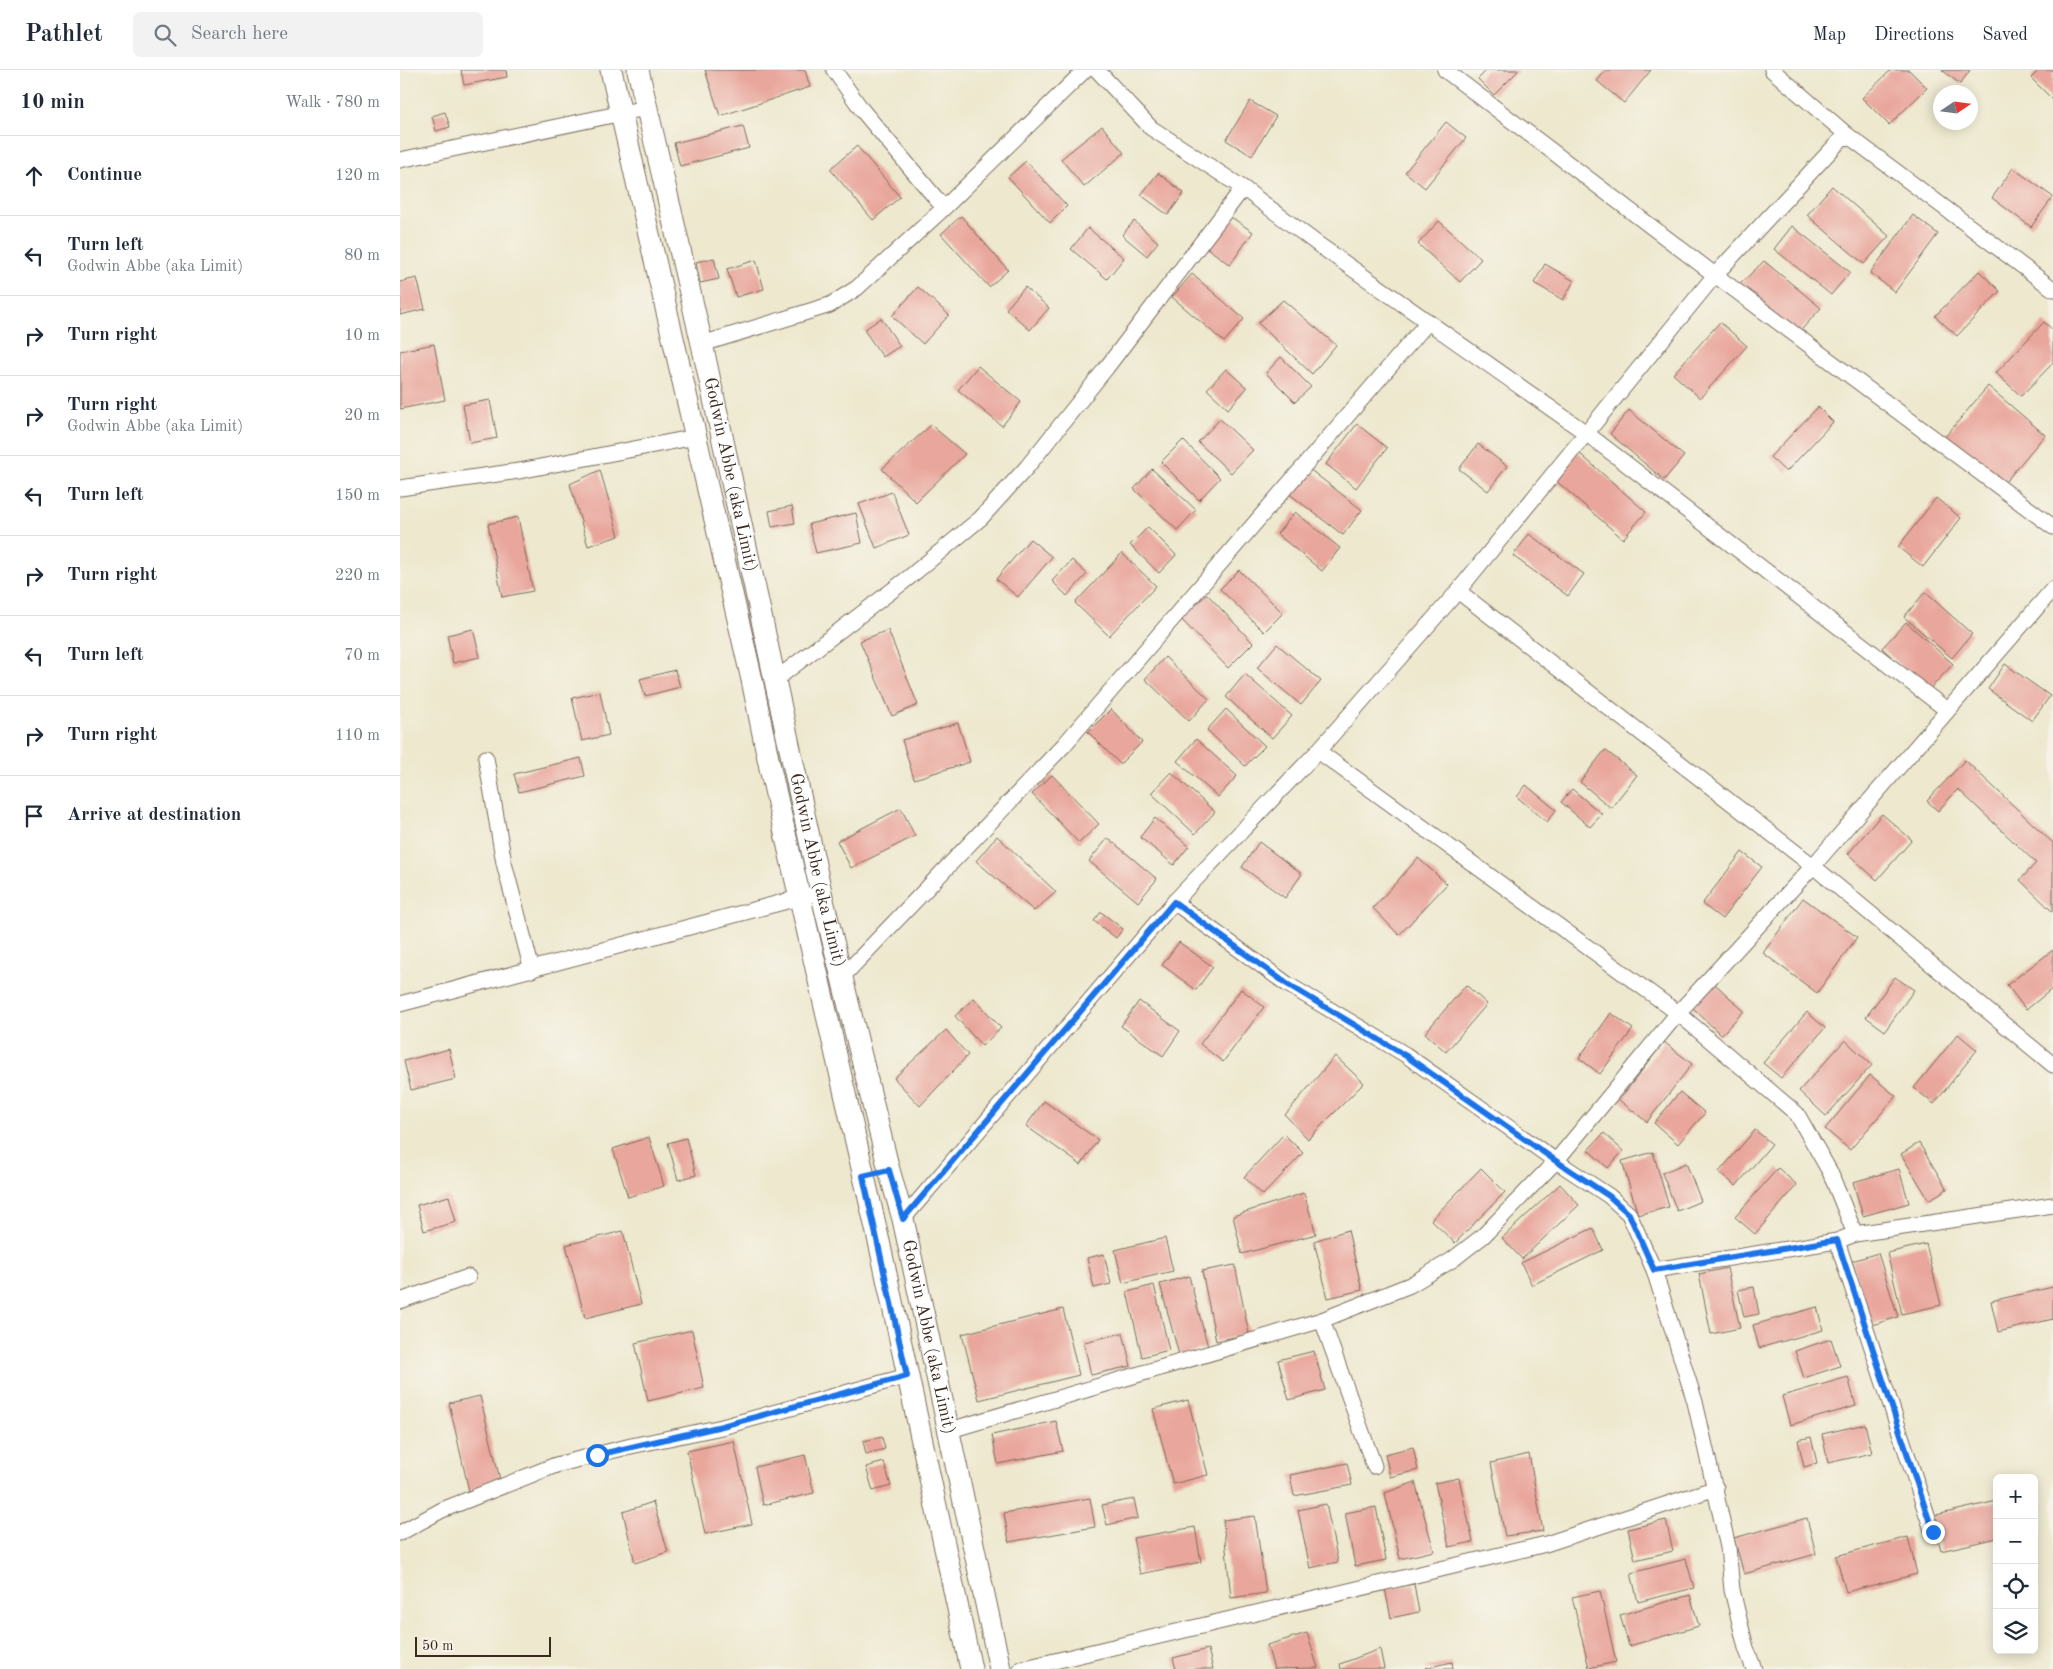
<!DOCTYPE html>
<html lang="en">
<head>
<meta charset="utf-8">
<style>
	body { margin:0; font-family:"Old Standard TT",serif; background:#f2f2f3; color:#1f2937 }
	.controls { position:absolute; right:15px; bottom:15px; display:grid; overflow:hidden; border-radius:8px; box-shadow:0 2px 12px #0003 }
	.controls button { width:45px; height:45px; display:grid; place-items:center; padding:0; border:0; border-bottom:1px solid #e0e1e3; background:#fff; color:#1f2937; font:25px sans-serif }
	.compass { position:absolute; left:1533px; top:15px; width:45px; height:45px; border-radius:50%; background:#fff; box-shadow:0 2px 12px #0003; rotate:77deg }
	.scale { position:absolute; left:15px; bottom:12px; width:136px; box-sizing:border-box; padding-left:5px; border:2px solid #3b2a1e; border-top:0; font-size:14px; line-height:18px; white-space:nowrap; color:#3b2a1e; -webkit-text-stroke:4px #f7f3e8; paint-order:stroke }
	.stop { position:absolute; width:15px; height:15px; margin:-11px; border:4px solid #1a73e8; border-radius:50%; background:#fff }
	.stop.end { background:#1a73e8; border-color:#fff; box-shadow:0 1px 5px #0008 }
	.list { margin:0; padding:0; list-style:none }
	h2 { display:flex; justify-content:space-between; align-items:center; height:65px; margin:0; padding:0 20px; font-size:21px }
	h2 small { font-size:16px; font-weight:400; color:#747a83 }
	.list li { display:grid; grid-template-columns:32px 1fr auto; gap:15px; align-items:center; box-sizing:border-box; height:80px; padding:0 20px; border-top:1px solid #e0e1e3 }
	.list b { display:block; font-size:19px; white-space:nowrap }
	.list p { margin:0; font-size:16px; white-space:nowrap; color:#747a83 }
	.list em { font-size:16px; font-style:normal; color:#747a83 }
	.icon { flex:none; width:28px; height:28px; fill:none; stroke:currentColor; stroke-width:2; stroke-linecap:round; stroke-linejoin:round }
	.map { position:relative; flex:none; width:1653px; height:1599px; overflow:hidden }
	header { display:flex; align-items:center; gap:30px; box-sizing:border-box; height:70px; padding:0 25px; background:#fff; border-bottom:1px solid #e0e1e3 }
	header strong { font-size:24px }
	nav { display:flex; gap:28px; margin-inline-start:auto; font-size:18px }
	.search { width:350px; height:45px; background:#f2f2f3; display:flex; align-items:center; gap:12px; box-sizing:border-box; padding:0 18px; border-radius:8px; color:#747a83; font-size:19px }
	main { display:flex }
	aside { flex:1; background:#fff }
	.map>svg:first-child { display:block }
	.building { fill:#e9a69c }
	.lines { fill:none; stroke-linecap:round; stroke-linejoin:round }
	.street-casing { stroke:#796c5c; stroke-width:17 }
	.secondary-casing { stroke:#796c5c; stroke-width:23 }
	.street { stroke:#fff; stroke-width:15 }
	.secondary { stroke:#fff; stroke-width:21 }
	.route { stroke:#1a73e8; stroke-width:6 }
	.labels { text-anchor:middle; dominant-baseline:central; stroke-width:4; stroke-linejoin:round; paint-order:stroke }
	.street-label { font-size:18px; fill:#3b2a1e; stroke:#f7f3e8 }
</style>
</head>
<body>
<header>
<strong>Pathlet</strong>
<div class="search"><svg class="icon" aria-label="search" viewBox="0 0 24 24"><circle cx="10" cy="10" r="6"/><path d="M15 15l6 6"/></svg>Search here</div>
<nav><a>Map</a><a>Directions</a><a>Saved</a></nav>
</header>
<main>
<aside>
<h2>10 min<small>Walk · 780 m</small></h2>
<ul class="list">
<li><svg class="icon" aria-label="ahead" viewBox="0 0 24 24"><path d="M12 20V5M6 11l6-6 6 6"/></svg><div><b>Continue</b></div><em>120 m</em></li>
<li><svg class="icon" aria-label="left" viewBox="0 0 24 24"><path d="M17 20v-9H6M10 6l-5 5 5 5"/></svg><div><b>Turn left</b><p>Godwin Abbe (aka Limit)</p></div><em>80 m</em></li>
<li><svg class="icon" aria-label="right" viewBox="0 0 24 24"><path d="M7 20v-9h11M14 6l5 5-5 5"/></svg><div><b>Turn right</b></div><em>10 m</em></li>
<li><svg class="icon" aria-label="right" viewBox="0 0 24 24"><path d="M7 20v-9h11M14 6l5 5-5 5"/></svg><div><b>Turn right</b><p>Godwin Abbe (aka Limit)</p></div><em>20 m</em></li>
<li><svg class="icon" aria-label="left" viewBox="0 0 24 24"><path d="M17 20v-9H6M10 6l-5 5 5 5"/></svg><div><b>Turn left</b></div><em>150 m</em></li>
<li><svg class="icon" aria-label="right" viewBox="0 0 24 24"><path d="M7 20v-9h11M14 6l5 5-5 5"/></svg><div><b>Turn right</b></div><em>220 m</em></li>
<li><svg class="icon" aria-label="left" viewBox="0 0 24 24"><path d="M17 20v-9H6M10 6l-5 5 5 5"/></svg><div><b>Turn left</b></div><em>70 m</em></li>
<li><svg class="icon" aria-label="right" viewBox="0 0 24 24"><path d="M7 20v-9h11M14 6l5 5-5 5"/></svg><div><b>Turn right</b></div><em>110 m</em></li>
<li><svg class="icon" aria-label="arrive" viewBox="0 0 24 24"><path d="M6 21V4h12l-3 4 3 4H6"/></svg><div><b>Arrive at destination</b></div></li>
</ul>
</aside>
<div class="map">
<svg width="1653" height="1599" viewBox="0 0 1653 1599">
	<rect width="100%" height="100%" fill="#f7f3e8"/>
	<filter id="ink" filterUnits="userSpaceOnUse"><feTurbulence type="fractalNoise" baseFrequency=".02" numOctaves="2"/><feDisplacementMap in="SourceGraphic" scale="10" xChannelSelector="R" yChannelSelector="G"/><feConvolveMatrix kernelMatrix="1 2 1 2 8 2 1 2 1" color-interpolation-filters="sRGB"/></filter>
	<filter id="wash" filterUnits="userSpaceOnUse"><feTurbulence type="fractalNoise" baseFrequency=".0096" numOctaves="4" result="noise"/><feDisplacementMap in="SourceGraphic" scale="20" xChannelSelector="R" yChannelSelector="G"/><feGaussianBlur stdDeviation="1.12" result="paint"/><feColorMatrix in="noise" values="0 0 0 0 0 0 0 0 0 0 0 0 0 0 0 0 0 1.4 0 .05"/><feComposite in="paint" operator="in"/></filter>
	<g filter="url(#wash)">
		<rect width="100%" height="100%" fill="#ede8ce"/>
		<g id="blocks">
			<path class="building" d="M 61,0 L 106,0 L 107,7 L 64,15 Z
				M 305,0 L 405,0 L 410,17 L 320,46 Z
				M 1087,0 L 1119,0 L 1094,25 L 1078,9 Z
				M 1206,0 L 1251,0 L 1224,33 L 1197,11 Z
				M 1491,0 L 1509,0 L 1527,18 L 1489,55 L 1462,28 Z
				M 1542,0 L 1570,0 L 1560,14 Z
				M 1639,0 L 1653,0 L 1653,30 L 1631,8 Z
				M 850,31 L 876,46 L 852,86 L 826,70 Z
				M 45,42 L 50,57 L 36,61 L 32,46 Z
				M 1046,52 L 1066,68 L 1025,118 L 1005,102 Z
				M 343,56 L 349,78 L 280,96 L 274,73 Z
				M 702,56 L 724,83 L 684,117 L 661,89 Z
				M 457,76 L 500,127 L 473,150 L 430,99 Z
				M 626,91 L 667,136 L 650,153 L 608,107 Z
				M 1613,98 L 1653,127 L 1631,157 L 1592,128 Z
				M 758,103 L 784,123 L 768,145 L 741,125 Z
				M 1432,116 L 1489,166 L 1464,194 L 1407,145 Z
				M 828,145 L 853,162 L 830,195 L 806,177 Z
				M 1513,145 L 1538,164 L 1495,222 L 1470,203 Z
				M 561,146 L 608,200 L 589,217 L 541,164 Z
				M 734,151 L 758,172 L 747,186 L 722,165 Z
				M 1039,151 L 1081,189 L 1060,212 L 1018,174 Z
				M 1392,156 L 1450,202 L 1431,225 L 1374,179 Z
				M 688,158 L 724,188 L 707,209 L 671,179 Z
				M 314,188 L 319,209 L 300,213 L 296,192 Z
				M 356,190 L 364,219 L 336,227 L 327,199 Z
				M 1364,191 L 1421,238 L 1395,267 L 1337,217 Z
				M 1145,194 L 1174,211 L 1163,230 L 1134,213 Z
				M 1579,201 L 1600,221 L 1557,266 L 1535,246 Z
				M 792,204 L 844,249 L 824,272 L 772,227 Z
				M 17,208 L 25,239 L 0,245 L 0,212 Z
				M 518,217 L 549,245 L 523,274 L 492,246 Z
				M 625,217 L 649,238 L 630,260 L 606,239 Z
				M 883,230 L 936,275 L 912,304 L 858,253 Z
				M 481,248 L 500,276 L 483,287 L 464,260 Z
				M 1320,252 L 1347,276 L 1300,328 L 1273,304 Z
				M 1644,252 L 1653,260 L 1653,293 L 1621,326 L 1596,303 Z
				M 34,274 L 45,330 L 0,339 L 0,281 Z
				M 881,287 L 911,317 L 895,332 L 866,303 Z
				M 578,296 L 621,332 L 602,356 L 558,320 Z
				M 826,299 L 847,318 L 828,339 L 807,319 Z
				M 1588,316 L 1645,365 L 1601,417 L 1544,368 Z
				M 90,330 L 97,368 L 70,373 L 63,335 Z
				M 1418,337 L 1433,352 L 1386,402 L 1370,387 Z
				M 1229,340 L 1284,386 L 1264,410 L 1210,364 Z
				M 820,349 L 853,380 L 831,403 L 798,372 Z
				M 957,354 L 987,378 L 956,418 L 926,394 Z
				M 531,355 L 565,384 L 516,432 L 482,399 Z
				M 783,370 L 820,408 L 799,430 L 761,392 Z
				M 1078,374 L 1107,396 L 1088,421 L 1059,399 Z
				M 1178,382 L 1246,442 L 1223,469 L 1154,409 Z
				M 908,398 L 962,440 L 943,465 L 888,423 Z
				M 752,399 L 796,440 L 777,460 L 734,419 Z
				M 200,400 L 219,466 L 188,476 L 170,414 Z
				M 492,422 L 509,465 L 476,478 L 459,434 Z
				M 1536,428 L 1561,448 L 1523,497 L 1498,477 Z
				M 392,436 L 395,453 L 372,457 L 369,441 Z
				M 895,442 L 940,478 L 922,501 L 877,464 Z
				M 456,443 L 462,473 L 416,483 L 409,454 Z
				M 118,447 L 133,521 L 102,527 L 88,454 Z
				M 748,457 L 776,485 L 759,503 L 730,475 Z
				M 1129,464 L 1184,504 L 1168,526 L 1113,486 Z
				M 630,469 L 652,487 L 618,527 L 596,509 Z
				M 722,483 L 756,516 L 709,566 L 675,533 Z
				M 672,490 L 687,504 L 667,526 L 652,511 Z
				M 839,500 L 883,543 L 864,562 L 820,519 Z
				M 1525,522 L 1572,564 L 1552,588 L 1504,547 Z
				M 807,524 L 853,573 L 828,598 L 781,549 Z
				M 1506,552 L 1553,594 L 1528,621 L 1482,578 Z
				M 73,559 L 80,587 L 53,593 L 47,565 Z
				M 488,560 L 518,635 L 492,646 L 460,571 Z
				M 877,574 L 921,611 L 901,635 L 857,598 Z
				M 765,587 L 809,629 L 789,651 L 745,609 Z
				M 1605,594 L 1650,626 L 1632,651 L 1588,619 Z
				M 275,600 L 280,617 L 245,626 L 240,609 Z
				M 845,604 L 892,646 L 872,668 L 826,627 Z
				M 200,622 L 209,665 L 182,671 L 172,628 Z
				M 711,639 L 742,672 L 720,694 L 688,662 Z
				M 826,639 L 865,676 L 845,696 L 807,660 Z
				M 558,653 L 570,692 L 514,709 L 502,670 Z
				M 796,669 L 837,706 L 818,727 L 777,691 Z
				M 1205,680 L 1237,705 L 1211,738 L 1180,712 Z
				M 181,688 L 185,706 L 119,722 L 114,704 Z
				M 1565,690 L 1653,773 L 1653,842 L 1620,810 L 1636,793 L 1558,719 L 1538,741 L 1527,731 Z
				M 771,702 L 815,742 L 795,764 L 751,723 Z
				M 652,705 L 699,754 L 679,773 L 632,724 Z
				M 1126,715 L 1156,740 L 1147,752 L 1117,727 Z
				M 1172,719 L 1202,744 L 1190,757 L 1161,732 Z
				M 501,738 L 515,766 L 451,798 L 437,771 Z
				M 1482,744 L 1512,770 L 1477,810 L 1448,784 Z
				M 755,748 L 789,776 L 774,795 L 740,767 Z
				M 597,766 L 656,822 L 634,841 L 576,791 Z
				M 708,768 L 757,809 L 738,832 L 689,791 Z
				M 859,772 L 902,804 L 885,828 L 842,797 Z
				M 1342,782 L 1362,797 L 1322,849 L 1302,834 Z
				M 1018,788 L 1047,814 L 999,865 L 973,838 Z
				M 1403,828 L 1457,867 L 1417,923 L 1363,883 Z
				M 701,842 L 723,859 L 716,868 L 694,851 Z
				M 779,872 L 813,897 L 796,920 L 762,895 Z
				M 1653,880 L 1653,918 L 1626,940 L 1607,915 Z
				M 1495,907 L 1514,920 L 1485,961 L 1466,947 Z
				M 1314,913 L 1344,941 L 1321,965 L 1292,937 Z
				M 1066,915 L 1087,934 L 1046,982 L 1025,963 Z
				M 841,919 L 864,937 L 823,992 L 800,974 Z
				M 574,928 L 601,958 L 582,976 L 555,946 Z
				M 739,931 L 780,961 L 763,986 L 721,956 Z
				M 1407,942 L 1425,958 L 1381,1008 L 1363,993 Z
				M 1211,943 L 1233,959 L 1200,1004 L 1179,988 Z
				M 546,960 L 568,985 L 520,1036 L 494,1008 Z
				M 1558,964 L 1577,980 L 1534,1034 L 1514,1018 Z
				M 1445,970 L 1472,995 L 1426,1046 L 1399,1021 Z
				M 1264,972 L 1292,994 L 1247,1052 L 1219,1030 Z
				M 49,979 L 56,1009 L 11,1020 L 4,991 Z
				M 935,986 L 964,1013 L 908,1069 L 885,1045 Z
				M 1470,1005 L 1496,1026 L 1450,1080 L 1425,1059 Z
				M 1280,1022 L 1305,1043 L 1278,1074 L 1254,1053 Z
				M 644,1031 L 698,1070 L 681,1095 L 626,1056 Z
				M 1355,1060 L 1372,1074 L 1336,1116 L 1319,1102 Z
				M 1204,1063 L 1223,1081 L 1208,1098 L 1188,1080 Z
				M 884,1064 L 903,1083 L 863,1125 L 844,1107 Z
				M 249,1067 L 264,1116 L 228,1127 L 213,1079 Z
				M 286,1068 L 296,1105 L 278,1110 L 268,1073 Z
				M 1519,1073 L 1547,1119 L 1529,1130 L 1501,1084 Z
				M 1253,1082 L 1269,1137 L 1238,1145 L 1222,1091 Z
				M 1286,1093 L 1301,1131 L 1277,1141 L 1262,1103 Z
				M 1081,1098 L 1105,1122 L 1055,1173 L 1031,1150 Z
				M 1378,1098 L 1397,1115 L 1355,1164 L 1335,1147 Z
				M 1499,1099 L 1509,1133 L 1463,1146 L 1453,1112 Z
				M 1160,1114 L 1179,1135 L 1122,1189 L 1102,1168 Z
				M 904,1123 L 916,1164 L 842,1184 L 833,1146 Z
				M 49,1126 L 56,1152 L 24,1161 L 17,1135 Z
				M 1193,1158 L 1203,1180 L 1132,1215 L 1121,1193 Z
				M 948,1160 L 962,1220 L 928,1228 L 914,1171 Z
				M 223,1161 L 241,1234 L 185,1248 L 166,1175 Z
				M 765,1168 L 773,1201 L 723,1213 L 715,1180 Z
				M 1526,1174 L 1541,1235 L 1502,1244 L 1487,1183 Z
				M 1478,1183 L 1498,1247 L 1472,1255 L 1452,1191 Z
				M 704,1184 L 711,1214 L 694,1218 L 687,1188 Z
				M 835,1195 L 849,1264 L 816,1271 L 802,1201 Z
				M 1327,1198 L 1340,1258 L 1311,1264 L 1299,1204 Z
				M 789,1206 L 808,1277 L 779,1285 L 760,1214 Z
				M 754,1215 L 769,1280 L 742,1287 L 727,1222 Z
				M 1354,1217 L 1359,1244 L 1344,1247 L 1338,1220 Z
				M 1653,1217 L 1653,1249 L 1598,1262 L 1591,1231 Z
				M 1417,1237 L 1423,1260 L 1359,1278 L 1353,1255 Z
				M 663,1239 L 679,1305 L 579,1330 L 562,1264 Z
				M 292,1260 L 304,1318 L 248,1331 L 235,1273 Z
				M 723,1263 L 731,1296 L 691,1305 L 684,1272 Z
				M 1431,1269 L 1440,1296 L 1404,1308 L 1395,1281 Z
				M 914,1281 L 925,1320 L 889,1330 L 878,1290 Z
				M 1448,1307 L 1456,1336 L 1390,1355 L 1382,1326 Z
				M 80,1326 L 101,1414 L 69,1421 L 49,1333 Z
				M 788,1330 L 808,1405 L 773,1414 L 753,1339 Z
				M 656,1351 L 663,1381 L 598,1394 L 592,1365 Z
				M 1465,1354 L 1472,1383 L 1428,1393 L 1422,1364 Z
				M 482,1367 L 485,1379 L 466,1384 L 463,1371 Z
				M 1411,1367 L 1417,1393 L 1404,1397 L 1398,1370 Z
				M 334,1371 L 352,1454 L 305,1464 L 287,1381 Z
				M 1013,1377 L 1018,1400 L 990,1407 L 985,1384 Z
				M 1129,1384 L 1143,1461 L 1105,1466 L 1091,1393 Z
				M 405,1385 L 414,1423 L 363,1435 L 355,1397 Z
				M 484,1392 L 491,1416 L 473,1421 L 466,1397 Z
				M 947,1393 L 952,1415 L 894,1426 L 890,1405 Z
				M 1059,1408 L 1073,1472 L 1049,1477 L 1035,1413 Z
				M 1015,1412 L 1034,1481 L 1000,1489 L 985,1423 Z
				M 690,1428 L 695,1457 L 609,1472 L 604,1443 Z
				M 734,1429 L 738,1448 L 707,1455 L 702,1435 Z
				M 1597,1431 L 1597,1468 L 1541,1481 L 1532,1446 Z
				M 253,1432 L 268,1482 L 235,1493 L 223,1442 Z
				M 926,1434 L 938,1492 L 910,1498 L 898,1440 Z
				M 976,1437 L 986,1490 L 955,1496 L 945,1443 Z
				M 855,1446 L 866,1523 L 831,1528 L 823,1450 Z
				M 1407,1448 L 1416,1484 L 1344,1504 L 1334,1468 Z
				M 1266,1450 L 1273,1481 L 1235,1490 L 1228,1459 Z
				M 795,1457 L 801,1492 L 740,1504 L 733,1468 Z
				M 1508,1467 L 1517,1504 L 1446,1522 L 1436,1486 Z
				M 1286,1489 L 1294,1518 L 1238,1532 L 1231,1503 Z
				M 1014,1514 L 1019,1542 L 991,1548 L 985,1519 Z
				M 1200,1521 L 1216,1592 L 1189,1598 L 1172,1527 Z
				M 1290,1525 L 1299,1556 L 1229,1576 L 1220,1545 Z
				M 907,1563 L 918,1598 L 874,1599 L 867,1575 Z
				M 808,1579 L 813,1599 L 776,1599 L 773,1588 Z
				M 980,1579 L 984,1599 L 941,1599 L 940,1594 Z
				M 1052,1592 L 1053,1599 L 1025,1599 L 1025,1598 Z"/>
		</g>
	</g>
	<g filter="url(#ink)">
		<use href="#blocks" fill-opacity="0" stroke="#796c5c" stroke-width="1"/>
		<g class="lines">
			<g class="street-casing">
				<path id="street" d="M 434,0 L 462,40 L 544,138
					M 697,0 L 751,58 L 843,118 L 919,175 L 1186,363 L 1547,640
					M 1045,0 L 1315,205 L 1653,457
					M 1372,0 L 1446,64 L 1653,219
					M 0,90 L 246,38
					M 302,274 L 430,235 L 457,218 L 544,138 L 685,0
					M 0,418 L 119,401 L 296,367
					M 1058,521 L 1413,796 L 1653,995
					M 375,610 L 507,509 L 581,448 L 627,397 L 707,297 L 843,118
					M 918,681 L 1278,943 L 1397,1044 L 1430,1102 L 1455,1164
					M 86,688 L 104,793 L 132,900
					M 774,832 L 887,914 L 1006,985 L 1156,1091 L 1209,1126 L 1229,1144 L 1254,1200 L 1295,1332 L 1328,1477 L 1332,1520 L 1346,1578 L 1354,1599
					M 442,907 L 664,675 L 1028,252
					M 0,934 L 421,822
					M 503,1149 L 774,832 L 918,681 L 1058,521 L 1315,205 L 1446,64
					M 1437,1171 L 1533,1463
					M 1254,1200 L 1437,1171 L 1455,1164 L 1653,1135
					M 0,1231 L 68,1207
					M 922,1250 L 974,1396
					M 547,1361 L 922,1250 L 1010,1215 L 1052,1190 L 1083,1166 L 1156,1091 L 1278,943 L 1413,796 L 1653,519
					M 0,1463 L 42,1440 L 156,1395 L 231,1376 L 322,1357 L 507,1306
					M 621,1599 L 1146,1474 L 1316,1418"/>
			</g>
			<g class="secondary-casing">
				<g id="secondary">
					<path d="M 211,0 L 352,610 L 370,698 L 480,1176 L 571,1599"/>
					<path id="s1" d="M 238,0 L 302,274 L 421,822 L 489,1100 L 503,1149 L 600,1599"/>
				</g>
			</g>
			<use href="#street" class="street"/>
			<use href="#secondary" class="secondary"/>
		</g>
	</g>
	<g class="lines" filter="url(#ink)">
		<path class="route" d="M 197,1385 L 322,1356 L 507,1306 L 463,1106 L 489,1100 L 503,1149 L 774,832 L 887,914 L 1006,986 L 1156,1091 L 1209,1126 L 1229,1144 L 1254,1200 L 1437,1170 L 1533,1462"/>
	</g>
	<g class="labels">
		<g class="street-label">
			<text stroke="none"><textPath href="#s1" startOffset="415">Godwin Abbe (aka Limit)</textPath></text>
			<text stroke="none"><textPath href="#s1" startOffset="820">Godwin Abbe (aka Limit)</textPath></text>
			<text stroke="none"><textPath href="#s1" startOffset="1300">Godwin Abbe (aka Limit)</textPath></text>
		</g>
	</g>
</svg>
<div class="controls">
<button>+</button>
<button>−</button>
<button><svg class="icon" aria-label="locate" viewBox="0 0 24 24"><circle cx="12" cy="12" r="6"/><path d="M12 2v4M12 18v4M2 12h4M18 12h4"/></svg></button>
<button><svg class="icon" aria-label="layers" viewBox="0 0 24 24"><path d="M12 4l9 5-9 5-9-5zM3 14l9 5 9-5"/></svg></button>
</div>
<svg class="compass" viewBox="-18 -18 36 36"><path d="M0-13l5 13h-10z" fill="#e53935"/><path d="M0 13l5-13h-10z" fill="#747a83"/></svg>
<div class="scale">50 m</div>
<div class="stop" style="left:197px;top:1385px"></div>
<div class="stop end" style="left:1533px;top:1462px"></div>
</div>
</main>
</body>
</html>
